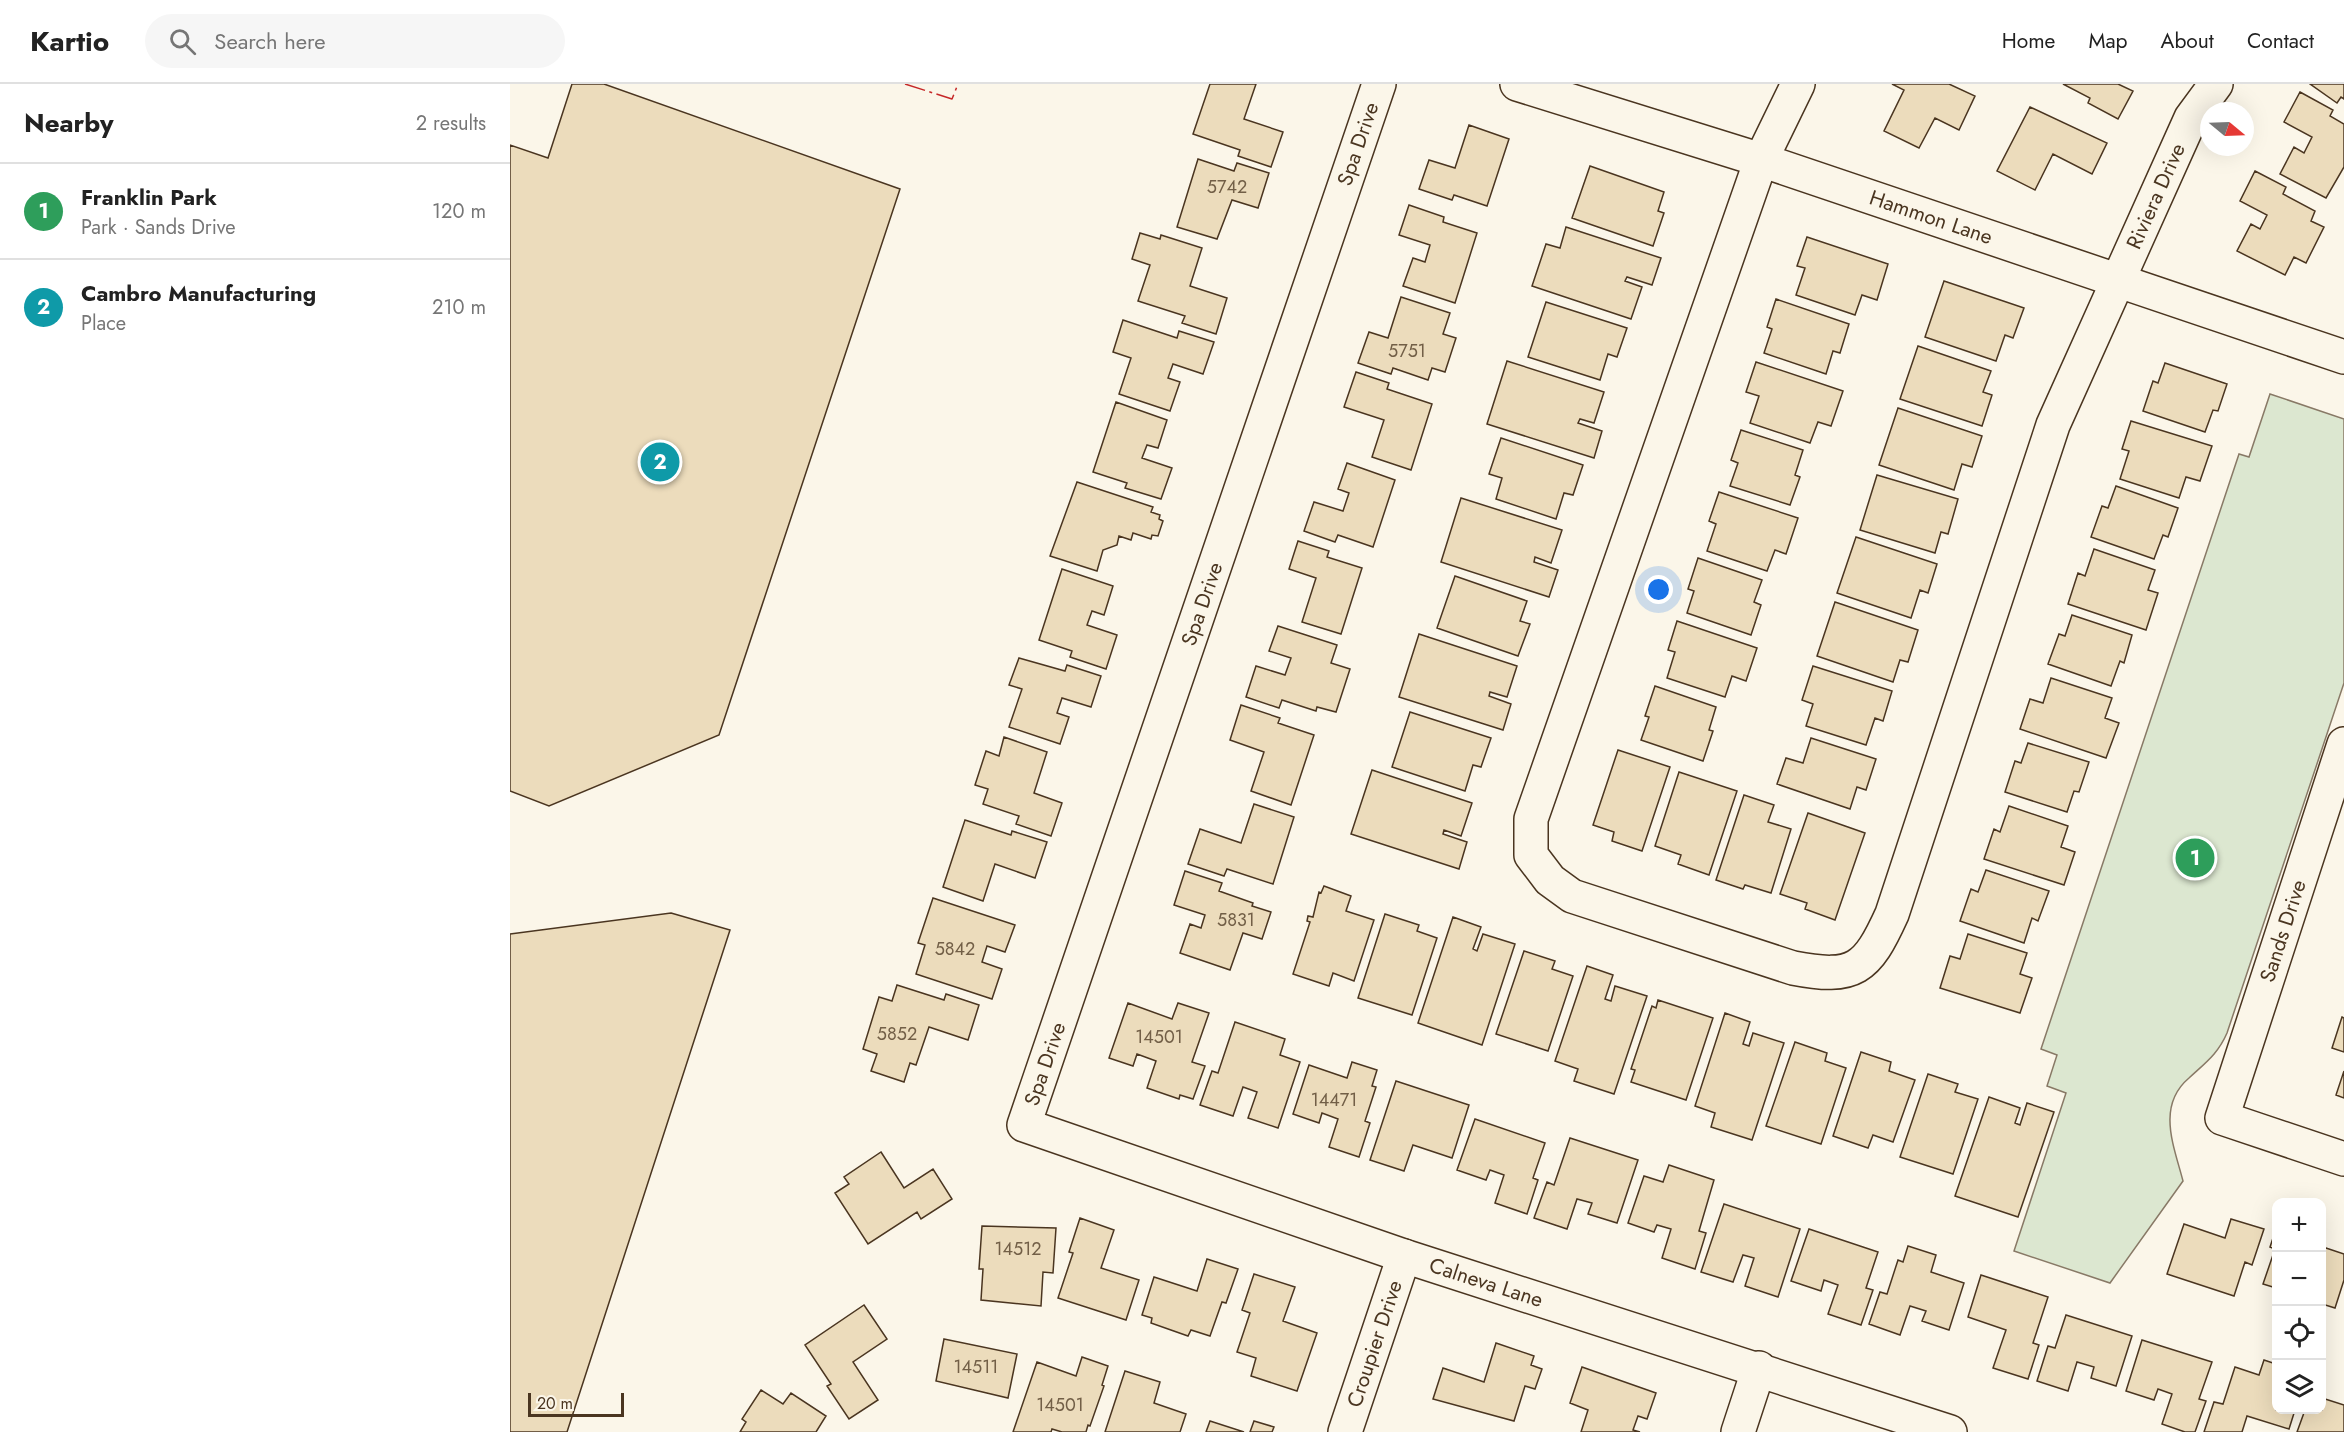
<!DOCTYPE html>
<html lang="en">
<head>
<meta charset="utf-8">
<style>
	body { margin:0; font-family:Jost,sans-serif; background:#f6f6f6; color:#222 }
	.controls { position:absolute; right:18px; bottom:18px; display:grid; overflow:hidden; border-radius:12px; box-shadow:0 6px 24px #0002 }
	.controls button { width:54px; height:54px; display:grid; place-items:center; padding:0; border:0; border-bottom:2px solid #e0e0e0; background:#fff; color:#222; font:30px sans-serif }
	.compass { position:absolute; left:1690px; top:18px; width:54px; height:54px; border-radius:50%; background:#fff; box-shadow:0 6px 24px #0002; rotate:109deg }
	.scale { position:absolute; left:18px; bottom:15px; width:96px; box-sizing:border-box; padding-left:6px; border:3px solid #4a3520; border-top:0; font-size:16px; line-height:21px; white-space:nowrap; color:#4a3520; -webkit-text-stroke:4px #fbf6e9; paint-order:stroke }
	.you { position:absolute; left:1149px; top:506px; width:21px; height:21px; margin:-15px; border:4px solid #fff; border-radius:50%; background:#1a73e8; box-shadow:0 0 0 9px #1a73e833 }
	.badge { display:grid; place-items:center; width:39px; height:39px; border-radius:50%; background:#0b8043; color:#fff; font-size:20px; font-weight:700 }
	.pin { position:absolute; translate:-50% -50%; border:3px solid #fff; box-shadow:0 2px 6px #0006 }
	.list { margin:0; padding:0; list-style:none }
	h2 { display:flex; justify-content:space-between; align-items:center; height:78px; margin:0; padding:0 24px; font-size:26px }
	h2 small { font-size:20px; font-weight:400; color:#767676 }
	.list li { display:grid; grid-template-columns:39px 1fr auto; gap:18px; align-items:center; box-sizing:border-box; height:96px; padding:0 24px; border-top:2px solid #e0e0e0 }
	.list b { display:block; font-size:22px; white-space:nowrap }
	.list p { margin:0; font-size:20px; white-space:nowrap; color:#767676 }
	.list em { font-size:20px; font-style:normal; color:#767676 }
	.icon { flex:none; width:33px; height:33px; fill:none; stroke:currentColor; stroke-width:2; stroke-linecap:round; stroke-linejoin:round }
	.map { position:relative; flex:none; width:1834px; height:1348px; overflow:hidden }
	header { display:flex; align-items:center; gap:36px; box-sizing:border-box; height:84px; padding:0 30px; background:#fff; border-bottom:2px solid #e0e0e0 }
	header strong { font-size:28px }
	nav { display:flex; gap:33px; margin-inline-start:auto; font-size:21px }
	.search { width:420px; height:54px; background:#f6f6f6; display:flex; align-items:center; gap:15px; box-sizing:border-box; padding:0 21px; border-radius:33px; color:#767676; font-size:22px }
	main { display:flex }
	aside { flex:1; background:#fff }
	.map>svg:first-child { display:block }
	.green { fill:#dce7d0; stroke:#887966; stroke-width:1.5 }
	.building { fill:#ecdcbc; stroke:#4a3520; stroke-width:1.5 }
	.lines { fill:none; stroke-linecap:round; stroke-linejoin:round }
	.minor-casing { stroke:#4a3520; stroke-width:36 }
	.minor { stroke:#fbf6e9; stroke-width:33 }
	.power { stroke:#c62828; stroke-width:1.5; stroke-dasharray:21 4.5 3 4.5; stroke-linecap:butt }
	.labels { text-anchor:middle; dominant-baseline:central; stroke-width:4.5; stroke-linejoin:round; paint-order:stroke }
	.number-label { font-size:18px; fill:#725f47 }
	.street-label { font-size:21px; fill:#4a3520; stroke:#fbf6e9 }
</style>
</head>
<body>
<header>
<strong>Kartio</strong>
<div class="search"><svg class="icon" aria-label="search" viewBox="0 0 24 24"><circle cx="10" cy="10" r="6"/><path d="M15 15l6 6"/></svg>Search here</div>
<nav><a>Home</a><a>Map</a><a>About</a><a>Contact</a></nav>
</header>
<main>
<aside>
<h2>Nearby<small>2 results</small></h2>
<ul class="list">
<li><span class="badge" style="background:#2e9e5b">1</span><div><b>Franklin Park</b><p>Park · Sands Drive</p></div><em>120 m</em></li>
<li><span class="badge" style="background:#0f9aa8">2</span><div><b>Cambro Manufacturing</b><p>Place</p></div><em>210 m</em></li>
</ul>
</aside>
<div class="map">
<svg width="1834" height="1348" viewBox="0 0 1834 1348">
	<rect width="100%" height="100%" fill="#fbf6e9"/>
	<path class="green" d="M 1760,310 L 1834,335 L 1834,599 L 1717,949 C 1708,970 1695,979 1679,994 C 1646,1022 1664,1062 1673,1097 L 1600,1199 L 1504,1167 L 1556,1009 L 1537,1002 L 1547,971 L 1531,965 L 1729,370 L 1739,373 Z"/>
	<path class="building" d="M 62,0 L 94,0 L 390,105 L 209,651 L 39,722 L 0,707 L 0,61 L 38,74 Z
		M 700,0 L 746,0 L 734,35 L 773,48 L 761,83 L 728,72 L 730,66 L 683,50 Z
		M 1382,0 L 1439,0 L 1465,12 L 1449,46 L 1425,34 L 1409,64 L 1374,47 L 1394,6 Z
		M 1553,0 L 1608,0 L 1623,7 L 1608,35 L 1578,19 L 1580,14 Z
		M 1800,0 L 1834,0 L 1834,15 L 1831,13 L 1827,19 Z
		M 1790,8 L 1823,26 L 1820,32 L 1834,40 L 1834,83 L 1816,114 L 1770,90 L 1784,63 L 1794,69 L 1802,53 L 1774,38 Z
		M 1520,23 L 1597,59 L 1582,90 L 1543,70 L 1525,106 L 1487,87 Z
		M 959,41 L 999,55 L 977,122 L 944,111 L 942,116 L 909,105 L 919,76 L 945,84 Z
		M 688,75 L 724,87 L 727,79 L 759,89 L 748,124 L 722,116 L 707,155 L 667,143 Z
		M 1080,82 L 1154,108 L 1148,127 L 1154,129 L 1143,162 L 1062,134 Z
		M 1745,87 L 1776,103 L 1773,110 L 1805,127 L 1801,137 L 1814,143 L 1796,179 L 1784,173 L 1775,191 L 1727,167 L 1741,140 L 1750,145 L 1757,131 L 1730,117 Z
		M 899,121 L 934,133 L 933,138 L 967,149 L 945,219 L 893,202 L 903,174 L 915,178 L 920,161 L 889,151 Z
		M 1056,143 L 1151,174 L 1142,201 L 1117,193 L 1115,197 L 1132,203 L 1121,235 L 1022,202 L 1036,160 L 1050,164 Z
		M 630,149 L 650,155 L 651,151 L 692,164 L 680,202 L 717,214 L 706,250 L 672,239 L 675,232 L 628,217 L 640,181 L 622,175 Z
		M 1297,153 L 1378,180 L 1367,216 L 1352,211 L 1345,231 L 1286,211 L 1295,184 L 1287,182 Z
		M 1434,197 L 1514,224 L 1503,254 L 1495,251 L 1486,277 L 1415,253 Z
		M 891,213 L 940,229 L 933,250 L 946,254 L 935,288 L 922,284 L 918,296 L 883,284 L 881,290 L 848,279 L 859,248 L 878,254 Z
		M 1266,215 L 1339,240 L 1330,269 L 1323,267 L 1316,290 L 1254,269 L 1262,245 L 1257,243 Z
		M 1036,218 L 1117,244 L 1107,273 L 1098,270 L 1090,296 L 1018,273 Z
		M 613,236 L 667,254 L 669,247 L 704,258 L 693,290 L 663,280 L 658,294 L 670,298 L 660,327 L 609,310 L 621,274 L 603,268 Z
		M 1408,262 L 1481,287 L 1473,308 L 1482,311 L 1472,342 L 1390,315 Z
		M 997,277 L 1094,308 L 1084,339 L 1070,335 L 1068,339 L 1092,347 L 1084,374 L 977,340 Z
		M 1246,278 L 1333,307 L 1321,342 L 1308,338 L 1300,359 L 1240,339 L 1249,312 L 1236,308 Z
		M 1655,279 L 1717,300 L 1708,327 L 1703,326 L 1695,348 L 1633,327 L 1643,297 L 1648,299 Z
		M 846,288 L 879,299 L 877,305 L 922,320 L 901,386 L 862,373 L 874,336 L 834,323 Z
		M 606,318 L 657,336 L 648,364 L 637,361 L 632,374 L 662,384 L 651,415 L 615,404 L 617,399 L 583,388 Z
		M 1388,324 L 1472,352 L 1462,383 L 1452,380 L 1444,406 L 1369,381 Z
		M 1621,337 L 1702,362 L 1690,397 L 1676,393 L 1669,414 L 1610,395 L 1619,367 L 1612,365 Z
		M 1231,346 L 1293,366 L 1285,391 L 1290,393 L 1280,421 L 1220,402 L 1228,379 L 1221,376 Z
		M 991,354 L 1073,381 L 1063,411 L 1054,409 L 1046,435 L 986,415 L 992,394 L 979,390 Z
		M 837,379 L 885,396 L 863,463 L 828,451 L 825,458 L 794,447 L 804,418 L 833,427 L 839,409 L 828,405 Z
		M 1367,391 L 1448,415 L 1438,450 L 1431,448 L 1425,469 L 1350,446 Z
		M 567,398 L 643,423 L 641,428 L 650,431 L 649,435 L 653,437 L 648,452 L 642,451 L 641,455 L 623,449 L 621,456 L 609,452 L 607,461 L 593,466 L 587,487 L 540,472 Z
		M 1606,402 L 1668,424 L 1658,453 L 1653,451 L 1644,475 L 1581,453 L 1592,422 L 1598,424 Z
		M 1209,408 L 1288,434 L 1276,470 L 1265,466 L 1257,487 L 1197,467 L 1206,440 L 1199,437 Z
		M 951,414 L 1052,446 L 1041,479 L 1025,473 L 1024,478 L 1048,486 L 1039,513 L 931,478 Z
		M 1346,453 L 1427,480 L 1418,509 L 1410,506 L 1401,534 L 1327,509 Z
		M 788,457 L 819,467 L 817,473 L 852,484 L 831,550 L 792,538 L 806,494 L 779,485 Z
		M 1584,465 L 1645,486 L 1638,506 L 1648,509 L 1636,546 L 1558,520 L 1568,489 L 1575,492 Z
		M 1188,474 L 1252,496 L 1244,518 L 1251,521 L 1241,551 L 1177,529 L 1184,507 L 1178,505 Z
		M 552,485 L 603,502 L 594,531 L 582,527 L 577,541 L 607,551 L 596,585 L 560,573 L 562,567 L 529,556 Z
		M 945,492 L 1017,517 L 1010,537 L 1020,540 L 1008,572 L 927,544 Z
		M 1325,518 L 1408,546 L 1398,578 L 1390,576 L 1383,598 L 1307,572 Z
		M 1562,531 L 1622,551 L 1614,579 L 1610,577 L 1601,602 L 1538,580 L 1549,550 L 1555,552 Z
		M 1167,537 L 1247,564 L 1236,597 L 1222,592 L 1215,613 L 1157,594 L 1165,568 L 1158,566 Z
		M 768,542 L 827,561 L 821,579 L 840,585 L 826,628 L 807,623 L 806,627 L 772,616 L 769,624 L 736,613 L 746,582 L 775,591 L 781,574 L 759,567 Z
		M 909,550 L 1007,582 L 997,613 L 980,608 L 979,612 L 1001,620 L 993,646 L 889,613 Z
		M 509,574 L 555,587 L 557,581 L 591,592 L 581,623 L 552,614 L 547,629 L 559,633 L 550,660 L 499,643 L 512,605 L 499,601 Z
		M 1303,582 L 1382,607 L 1373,637 L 1365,634 L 1356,661 L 1296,642 L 1303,620 L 1292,616 Z
		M 1541,594 L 1602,614 L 1595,634 L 1609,639 L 1596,674 L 1510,645 L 1520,615 L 1533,619 Z
		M 1145,602 L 1206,623 L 1199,646 L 1203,647 L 1193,677 L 1131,656 L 1139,633 L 1135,632 Z
		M 731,621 L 770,634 L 768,639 L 804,651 L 781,721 L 741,707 L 754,668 L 720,656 Z
		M 900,628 L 981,654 L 971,683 L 963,681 L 955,707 L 882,683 Z
		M 494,653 L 537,668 L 524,709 L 552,719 L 541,752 L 506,740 L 509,732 L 473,720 L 478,705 L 465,701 L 476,667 L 489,672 Z
		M 1301,654 L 1366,675 L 1356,706 L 1347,703 L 1340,725 L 1267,700 L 1276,674 L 1293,679 Z
		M 1518,659 L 1579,678 L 1569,708 L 1564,707 L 1557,728 L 1495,708 L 1505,677 L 1511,679 Z
		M 1108,666 L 1160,683 L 1132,767 L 1102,757 L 1104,748 L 1083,741 Z
		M 862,686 L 962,719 L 951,752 L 934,746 L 933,750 L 957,758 L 949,785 L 841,750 Z
		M 1169,688 L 1227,707 L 1199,791 L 1168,780 L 1171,771 L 1145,762 Z
		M 1234,711 L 1264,721 L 1258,738 L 1281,745 L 1261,809 L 1235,801 L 1233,805 L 1206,796 Z
		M 744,720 L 784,733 L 763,800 L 717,785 L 714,792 L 678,780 L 690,745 L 731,759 Z
		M 1499,722 L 1558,742 L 1551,763 L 1565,768 L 1554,801 L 1474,775 L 1484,745 L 1490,748 Z
		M 1298,729 L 1355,749 L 1325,836 L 1295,825 L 1297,819 L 1270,810 Z
		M 455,736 L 501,751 L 502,747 L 537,758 L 525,794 L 485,780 L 473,817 L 433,803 Z
		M 1476,786 L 1539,807 L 1528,837 L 1522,834 L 1514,859 L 1450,837 L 1461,805 L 1468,808 Z
		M 675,787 L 712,799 L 709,807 L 743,819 L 742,822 L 761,828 L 752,855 L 733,849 L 720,886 L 670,869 L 680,840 L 691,844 L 695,831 L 664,821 Z
		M 814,802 L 841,812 L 836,827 L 864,836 L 844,897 L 823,889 L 819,902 L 783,890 L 800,838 L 797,837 L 798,832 L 803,833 L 809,808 L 811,809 Z
		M 423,814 L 505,841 L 495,868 L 477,862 L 472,878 L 492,885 L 482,915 L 406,890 L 415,861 L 408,859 Z
		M 161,829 L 220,846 L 57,1348 L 0,1348 L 0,850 Z
		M 875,830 L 909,841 L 907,847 L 927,854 L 902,931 L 848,914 Z
		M 943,833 L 971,843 L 963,865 L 967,867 L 973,850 L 1005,860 L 972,961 L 908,939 Z
		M 1458,850 L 1517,869 L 1510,890 L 1522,894 L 1510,929 L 1430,904 L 1440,872 L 1450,875 Z
		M 1014,867 L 1045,877 L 1042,885 L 1063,892 L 1038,967 L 986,950 Z
		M 1077,882 L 1103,891 L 1095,915 L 1101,917 L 1105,902 L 1137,912 L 1104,1010 L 1064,997 L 1068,985 L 1045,977 Z
		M 387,901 L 434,916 L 436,910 L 469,921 L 458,956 L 419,943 L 406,981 L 400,979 L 394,998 L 361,987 L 367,970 L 353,965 L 369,913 L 382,917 Z
		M 1148,916 L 1203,934 L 1176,1016 L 1121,998 L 1125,986 L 1121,985 L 1142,922 L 1146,924 Z
		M 618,919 L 662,935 L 668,919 L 699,929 L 682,978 L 695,982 L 683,1015 L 670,1011 L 669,1015 L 637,1004 L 646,977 L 627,970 L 623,982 L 599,974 Z
		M 1215,929 L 1240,938 L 1233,960 L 1239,962 L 1243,949 L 1274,959 L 1242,1056 L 1201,1043 L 1205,1029 L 1185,1022 Z
		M 1832,933 L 1834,934 L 1834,968 L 1822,964 Z
		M 725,938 L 775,955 L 770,971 L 790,978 L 768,1044 L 738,1034 L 747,1008 L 733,1003 L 723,1032 L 690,1021 L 702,987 L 708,989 Z
		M 1285,958 L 1317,969 L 1315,977 L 1336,984 L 1311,1060 L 1256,1042 Z
		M 1351,968 L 1381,978 L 1379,987 L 1405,996 L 1383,1058 L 1363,1051 L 1358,1064 L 1323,1052 Z
		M 842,978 L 867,986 L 862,1002 L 866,1003 L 855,1037 L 860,1039 L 849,1073 L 819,1063 L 828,1035 L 812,1029 L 809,1039 L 783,1030 L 799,981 L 837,994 Z
		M 1834,987 L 1834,1014 L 1826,1011 Z
		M 1418,990 L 1448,1000 L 1445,1008 L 1468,1015 L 1443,1090 L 1390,1073 Z
		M 886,997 L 959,1021 L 942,1074 L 903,1061 L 894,1087 L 860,1076 Z
		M 1479,1013 L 1510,1024 L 1505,1039 L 1510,1041 L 1517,1019 L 1544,1028 L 1508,1133 L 1445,1112 Z
		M 965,1035 L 1035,1059 L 1023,1094 L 1028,1096 L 1017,1130 L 985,1119 L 994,1091 L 980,1086 L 976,1096 L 947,1086 Z
		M 1060,1054 L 1128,1076 L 1107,1139 L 1078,1130 L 1082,1119 L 1067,1115 L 1057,1145 L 1024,1134 L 1037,1098 L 1044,1101 Z
		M 371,1068 L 394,1104 L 423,1085 L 442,1115 L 411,1135 L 407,1128 L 358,1160 L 325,1109 L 339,1100 L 334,1093 Z
		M 1159,1081 L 1204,1096 L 1189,1147 L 1196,1149 L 1185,1185 L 1152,1174 L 1161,1145 L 1147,1141 L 1144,1148 L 1118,1139 L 1134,1092 L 1153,1098 Z
		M 1214,1120 L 1290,1145 L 1268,1213 L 1235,1202 L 1244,1174 L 1233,1171 L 1223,1198 L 1191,1188 Z
		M 570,1134 L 604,1146 L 591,1184 L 629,1196 L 616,1236 L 548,1214 L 563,1169 L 559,1168 Z
		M 1721,1135 L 1754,1145 L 1742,1181 L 1735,1178 L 1724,1212 L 1657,1190 L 1674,1140 L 1715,1154 Z
		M 472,1142 L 546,1144 L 543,1189 L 533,1188 L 531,1222 L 471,1216 L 473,1185 L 469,1185 Z
		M 1299,1145 L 1368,1168 L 1356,1204 L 1363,1206 L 1351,1241 L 1318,1230 L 1328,1201 L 1314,1196 L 1311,1207 L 1281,1197 Z
		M 1766,1145 L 1766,1204 L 1753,1200 L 1765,1165 L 1760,1163 Z
		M 1398,1162 L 1426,1171 L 1421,1188 L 1454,1199 L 1439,1246 L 1412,1237 L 1416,1227 L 1400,1222 L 1390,1251 L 1359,1240 L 1370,1208 L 1377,1210 L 1388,1176 L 1393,1178 Z
		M 1813,1163 L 1834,1170 L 1834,1196 L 1825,1224 L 1812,1220 Z
		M 697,1175 L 728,1185 L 716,1219 L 712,1218 L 700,1252 L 681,1246 L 678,1252 L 641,1239 L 642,1234 L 632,1231 L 644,1193 L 687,1207 Z
		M 744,1190 L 785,1203 L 773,1237 L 807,1249 L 787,1307 L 741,1292 L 746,1274 L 727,1268 L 740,1229 L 732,1226 Z
		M 1471,1191 L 1538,1213 L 1523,1259 L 1529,1261 L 1518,1295 L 1483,1284 L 1496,1246 L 1458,1233 Z
		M 354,1221 L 377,1255 L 343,1278 L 368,1316 L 339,1335 L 317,1302 L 321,1300 L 295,1261 Z
		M 1556,1231 L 1622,1252 L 1606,1302 L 1581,1294 L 1584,1283 L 1567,1278 L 1558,1307 L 1527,1297 L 1538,1262 L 1545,1264 Z
		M 434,1255 L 507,1270 L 498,1314 L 426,1297 Z
		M 1632,1256 L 1702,1278 L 1689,1315 L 1696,1317 L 1685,1348 L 1675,1348 L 1652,1340 L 1662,1310 L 1648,1305 L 1644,1316 L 1616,1307 Z
		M 986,1259 L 1024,1272 L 1021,1281 L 1032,1285 L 1025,1305 L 1015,1302 L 1004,1337 L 923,1315 L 933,1284 L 974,1298 Z
		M 572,1273 L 598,1282 L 592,1301 L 594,1302 L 580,1342 L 578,1341 L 576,1348 L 552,1348 L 542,1345 L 541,1348 L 503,1348 L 527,1278 L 566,1292 Z
		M 1754,1276 L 1766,1280 L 1766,1326 L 1785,1326 L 1779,1345 L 1737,1332 L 1732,1348 L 1694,1348 L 1704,1318 L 1713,1320 L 1725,1283 L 1749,1291 Z
		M 1072,1283 L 1146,1309 L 1137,1335 L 1128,1332 L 1123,1346 L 1130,1348 L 1071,1348 L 1078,1326 L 1060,1319 Z
		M 615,1287 L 650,1298 L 644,1319 L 676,1330 L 670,1348 L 595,1348 Z
		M 251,1306 L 273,1320 L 281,1309 L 316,1332 L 306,1348 L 230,1348 L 236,1338 L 232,1335 Z
		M 1812,1314 L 1834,1321 L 1834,1348 L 1787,1348 L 1795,1326 L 1812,1326 Z
		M 700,1337 L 734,1348 L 696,1348 Z
		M 744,1337 L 764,1343 L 762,1348 L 740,1348 Z"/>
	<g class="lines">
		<g class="minor-casing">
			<g id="minor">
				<path id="s1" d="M 869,0 L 514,1041 L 894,1172 L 1440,1348"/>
				<path id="s2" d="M 1007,0 L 1251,76 L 1834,273"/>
				<path id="s3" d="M 1288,0 L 1251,76 L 1021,735 L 1021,771 L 1040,796 L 1062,812 L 1283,884 C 1345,896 1357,885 1382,830 L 1543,341 L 1681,34 L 1706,0"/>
				<path d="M 1834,660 L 1712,1034 L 1834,1075"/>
				<path id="s4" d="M 835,1348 L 894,1172"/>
				<path d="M 1228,1348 L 1249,1284"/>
			</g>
		</g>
		<use href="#minor" class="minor"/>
		<path class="power" d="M 395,0 L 442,15 L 448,0"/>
	</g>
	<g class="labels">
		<g class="number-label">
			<text x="717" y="103">5742</text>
			<text x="897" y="267">5751</text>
			<text x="726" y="836">5831</text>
			<text x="445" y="865">5842</text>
			<text x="387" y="950">5852</text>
			<text x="649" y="953">14501</text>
			<text x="824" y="1016">14471</text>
			<text x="508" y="1165">14512</text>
			<text x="466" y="1283">14511</text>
			<text x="550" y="1321">14501</text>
		</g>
		<g class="street-label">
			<text transform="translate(848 60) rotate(-71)">Spa Drive</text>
			<text stroke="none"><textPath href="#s3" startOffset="2004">Riviera Drive</textPath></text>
			<text stroke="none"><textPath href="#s2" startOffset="435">Hammon Lane</textPath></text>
			<text transform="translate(692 520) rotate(-71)">Spa Drive</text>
			<text transform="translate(1773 847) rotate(-72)">Sands Drive</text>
			<text transform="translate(535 980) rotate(-71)">Spa Drive</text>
			<text stroke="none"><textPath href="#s1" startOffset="1588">Calneva Lane</textPath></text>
			<text stroke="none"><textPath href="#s4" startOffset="93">Croupier Drive</textPath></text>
		</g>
	</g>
</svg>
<div class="controls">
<button>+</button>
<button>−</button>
<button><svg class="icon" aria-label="locate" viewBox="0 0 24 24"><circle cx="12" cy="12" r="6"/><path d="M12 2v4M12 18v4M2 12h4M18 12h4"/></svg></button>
<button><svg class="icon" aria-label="layers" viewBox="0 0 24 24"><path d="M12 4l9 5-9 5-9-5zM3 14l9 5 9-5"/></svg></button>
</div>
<svg class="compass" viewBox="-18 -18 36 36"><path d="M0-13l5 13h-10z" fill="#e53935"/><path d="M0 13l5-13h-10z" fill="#767676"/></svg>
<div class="scale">20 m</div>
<div class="you"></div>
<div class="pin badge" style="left:1685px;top:774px;background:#2e9e5b">1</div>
<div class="pin badge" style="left:150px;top:378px;background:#0f9aa8">2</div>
</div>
</main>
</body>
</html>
